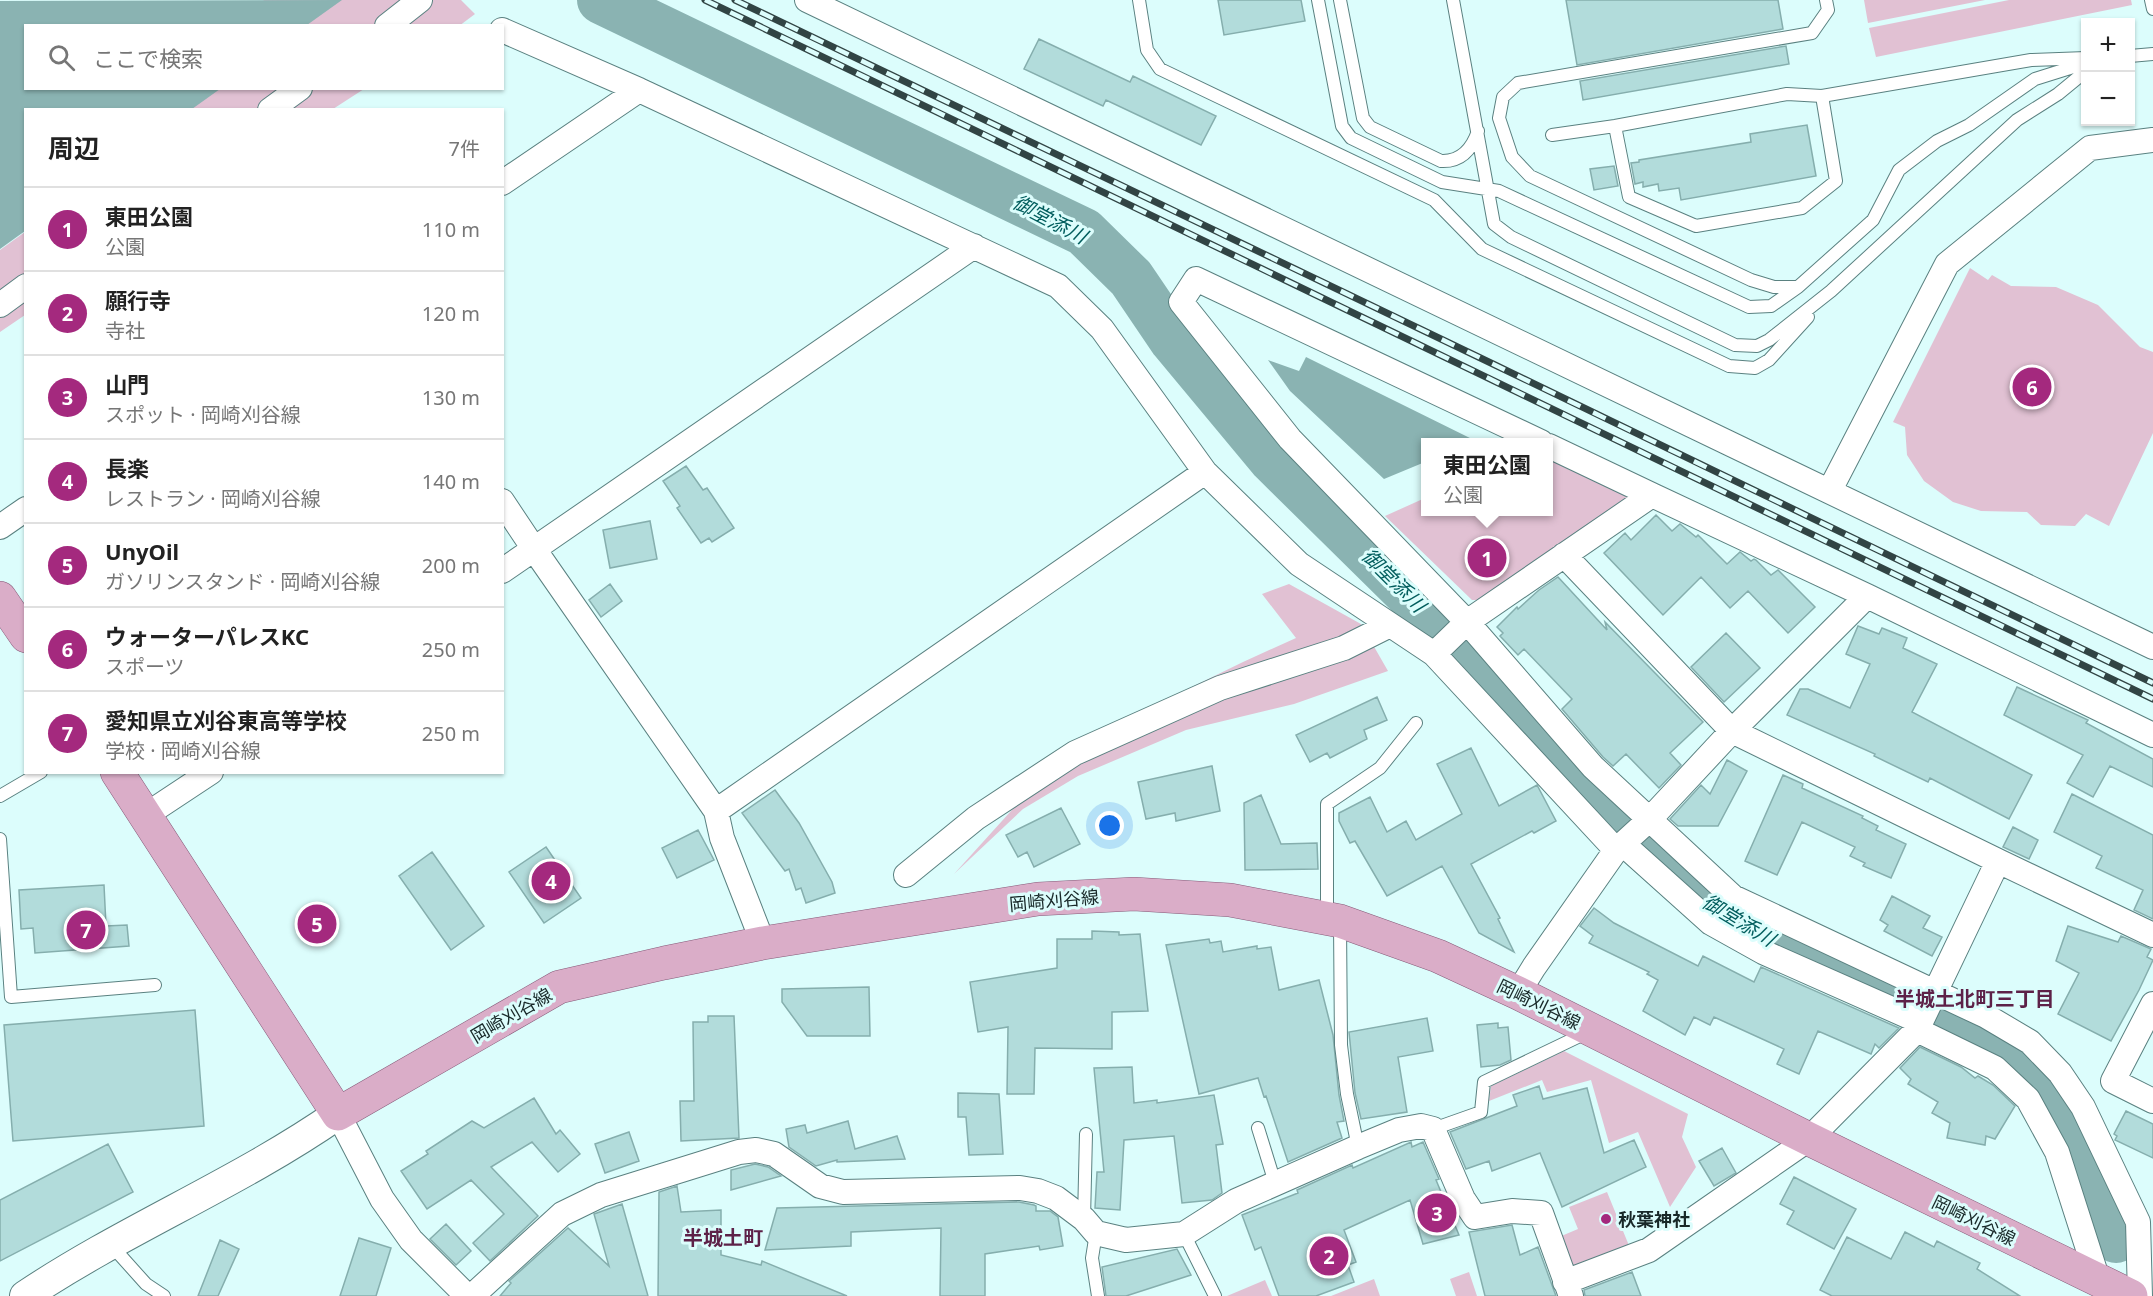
<!DOCTYPE html>
<html lang="ja">
<head>
<meta charset="utf-8">
<style>
	body { margin:0; font-family:"Noto Sans","Noto Sans JP",sans-serif; background:#f2f2f2; color:#222 }
	.controls { position:absolute; right:18px; top:18px; display:grid; overflow:hidden; border-radius:0px; box-shadow:0 2px 4px #0004 }
	.controls button { width:54px; height:54px; display:grid; place-items:center; padding:0; border:0; border-bottom:2px solid #e0e0e0; background:#fff; color:#222; font:30px sans-serif }
	.you { position:absolute; left:1110px; top:826px; width:21px; height:21px; margin:-15px; border:4px solid #fff; border-radius:50%; background:#1a73e8; box-shadow:0 0 0 9px #1a73e833 }
	.badge { display:grid; place-items:center; width:39px; height:39px; border-radius:50%; background:#a4297e; color:#fff; font-size:20px; font-weight:700 }
	.pin { position:absolute; translate:-50% -50%; border:3px solid #fff; box-shadow:0 2px 6px #0006 }
	.popup { position:absolute; left:1421px; top:438px; width:132px; height:78px; box-sizing:border-box; display:grid; place-content:center; border-radius:0px; background:#fff; filter:drop-shadow(0 2px 4px #0005); font-size:20px; white-space:nowrap; color:#767676 }
	.popup b { font-size:22px; color:#222 }
	.popup::after { content:''; position:absolute; left:50%; top:100%; margin-left:-12px; border:12px solid transparent; border-top-color:#fff }
	.list { margin:0; padding:0; list-style:none }
	h2 { display:flex; justify-content:space-between; align-items:center; height:78px; margin:0; padding:0 24px; font-size:26px }
	h2 small { font-size:20px; font-weight:400; color:#767676 }
	.list li { display:grid; grid-template-columns:39px 1fr auto; gap:18px; align-items:center; box-sizing:border-box; height:84px; padding:0 24px; border-top:2px solid #e0e0e0 }
	.list b { display:block; font-size:22px; white-space:nowrap }
	.list p { margin:0; font-size:20px; white-space:nowrap; color:#767676 }
	.list em { font-size:20px; font-style:normal; color:#767676 }
	.icon { flex:none; width:33px; height:33px; fill:none; stroke:currentColor; stroke-width:2; stroke-linecap:round; stroke-linejoin:round }
	.map { position:relative; flex:none; width:2153px; height:1296px; overflow:hidden }
	.search { position:absolute; background:#fff; box-shadow:0 2px 4px #0004; left:24px; top:24px; width:480px; height:66px; display:flex; align-items:center; gap:15px; box-sizing:border-box; padding:0 21px; border-radius:0px; color:#767676; font-size:22px }
	.panel { position:absolute; background:#fff; box-shadow:0 2px 4px #0004; left:24px; top:108px; width:480px; height:666px; border-radius:0px }
	.map>svg:first-child { display:block }
	.green { fill:#e1c1d3 }
	.water { fill:#8ab3b2 }
	.lines { fill:none; stroke-linecap:round; stroke-linejoin:round }
	.river { stroke:#8ab3b2; stroke-width:48 }
	.building { fill:#b2dcdb; stroke:#85aead; stroke-width:1.5 }
	.service-casing { stroke:#5a8180; stroke-width:14 }
	.minor-casing { stroke:#5a8180; stroke-width:26 }
	.tertiary-casing { stroke:#5a8180; stroke-width:32 }
	.primary-casing { stroke:#865b79; stroke-width:34 }
	.service { stroke:#fff; stroke-width:12 }
	.minor { stroke:#fff; stroke-width:24 }
	.tertiary { stroke:#fff; stroke-width:30 }
	.primary { stroke:#daadc8; stroke-width:33 }
	.rail-casing { stroke:#314444; stroke-width:7 }
	.rail { stroke:#dcfdfc; stroke-width:4.5; stroke-dasharray:14; stroke-linecap:butt }
	.poi-dot { fill:#a4297e; stroke:#dcfdfc; stroke-width:2 }
	.labels { text-anchor:middle; dominant-baseline:central; stroke-width:6; stroke-linejoin:round; paint-order:stroke }
	.street-label { font-size:18px; fill:#182828; stroke:#dcfdfc }
	.poi-label { font-size:18px; font-weight:bold; fill:#182828; stroke:#dcfdfc; text-anchor:start }
	.water-label { font-size:20px; font-style:italic; fill:#035e5e; stroke:#dcfdfc }
	.neighbourhood-label { font-size:20px; font-weight:bold; fill:#5d2148; stroke:#dcfdfc }
</style>
</head>
<body>
<div class="map">
<svg width="2153" height="1296" viewBox="0 0 2153 1296">
	<rect width="100%" height="100%" fill="#dcfdfc"/>
	<path class="green" d="M 264,0 L 461,0 L 475,14 L 459,26 L 243,26 Z
		M 1864,0 L 1985,0 L 1868,23 Z
		M 2009,0 L 2131,0 L 2132,5 L 1876,57 L 1869,28 Z
		M 188,89 L 364,89 L 333,109 L 170,110 Z
		M 25,232 L 25,315 L 0,332 L 0,250 Z
		M 1970,268 L 1988,280 L 1992,275 L 2011,286 L 2056,287 L 2098,305 L 2140,347 L 2153,352 L 2153,433 L 2109,526 L 2086,514 L 2075,526 L 2041,525 L 2027,512 L 1981,511 L 1953,502 L 1924,481 L 1907,455 L 1905,427 L 1893,422 Z
		M 1549,459 L 1628,497 L 1488,600 L 1472,600 L 1385,516 L 1425,498 L 1426,512 L 1549,512 Z
		M 1289,584 L 1361,624 L 1388,671 L 1294,704 L 1186,730 L 1078,776 L 1023,809 L 954,874 L 1069,747 L 1243,662 L 1296,638 L 1262,594 Z
		M 1564,1051 L 1688,1114 L 1682,1137 L 1696,1167 L 1670,1207 L 1638,1132 L 1609,1143 L 1591,1080 L 1547,1092 L 1542,1080 L 1489,1101 L 1491,1086 Z
		M 1607,1192 L 1630,1248 L 1573,1272 L 1559,1237 L 1578,1229 L 1569,1207 Z
		M 1469,1272 L 1477,1296 L 1456,1296 L 1450,1279 Z
		M 1374,1279 L 1380,1296 L 1331,1296 Z
		M 1265,1280 L 1272,1296 L 1227,1296 Z"/>
	<path class="water" d="M 342,0 L 307,25 L 26,26 L 26,88 L 220,89 L 192,109 L 26,110 L 25,231 L 0,249 L 0,1 Z
		M 1306,357 L 1478,442 L 1426,442 L 1425,462 L 1384,479 L 1290,391 L 1268,360 L 1299,371 Z"/>
	<g class="lines">
		<path class="river" d="M 601,0 L 1084,232 L 1131,278 L 1173,340 L 1272,459 L 1415,600 L 1643,847 L 1712,908 L 1756,934 L 1917,1004 L 2005,1052 L 2043,1089 L 2072,1136 L 2116,1239"/>
	</g>
	<path class="building" d="M 1218,0 L 1301,0 L 1305,21 L 1224,35 Z
		M 1566,0 L 1778,0 L 1783,29 L 1577,65 Z
		M 1039,39 L 1130,82 L 1133,76 L 1216,116 L 1201,145 L 1106,100 L 1103,106 L 1024,69 Z
		M 1786,46 L 1789,64 L 1583,100 L 1580,81 Z
		M 1807,125 L 1816,176 L 1681,200 L 1679,188 L 1659,191 L 1658,184 L 1643,187 L 1643,182 L 1635,184 L 1631,163 L 1639,162 L 1639,160 L 1751,142 L 1750,134 Z
		M 1614,166 L 1618,186 L 1594,190 L 1590,169 Z
		M 686,466 L 703,490 L 707,488 L 734,528 L 712,542 L 709,538 L 701,543 L 677,508 L 680,506 L 663,481 Z
		M 1656,515 L 1672,531 L 1680,524 L 1696,537 L 1698,535 L 1727,564 L 1740,552 L 1751,561 L 1754,559 L 1756,560 L 1771,575 L 1778,570 L 1815,607 L 1788,633 L 1748,591 L 1730,608 L 1701,577 L 1663,615 L 1604,553 L 1625,533 L 1631,540 Z
		M 650,521 L 657,559 L 610,568 L 603,530 Z
		M 1558,577 L 1607,630 L 1605,622 L 1703,722 L 1670,753 L 1681,765 L 1659,788 L 1626,754 L 1613,766 L 1603,757 L 1562,709 L 1572,699 L 1524,649 L 1518,655 L 1500,636 L 1503,633 L 1497,627 L 1517,607 L 1518,609 L 1539,590 Z
		M 610,584 L 622,601 L 601,617 L 589,600 Z
		M 1858,626 L 1879,634 L 1882,628 L 1907,638 L 1903,648 L 1937,664 L 1912,712 L 2032,775 L 2009,819 L 1930,778 L 1928,782 L 1874,756 L 1875,754 L 1787,715 L 1800,689 L 1808,689 L 1850,708 L 1870,664 L 1846,654 Z
		M 1726,633 L 1760,668 L 1724,702 L 1691,667 Z
		M 2017,687 L 2088,720 L 2086,723 L 2153,759 L 2153,787 L 2110,766 L 2093,797 L 2067,783 L 2083,755 L 2004,715 Z
		M 1377,697 L 1387,720 L 1364,730 L 1367,739 L 1330,758 L 1327,753 L 1310,762 L 1296,735 Z
		M 1471,748 L 1499,806 L 1537,785 L 1556,821 L 1534,833 L 1532,831 L 1471,864 L 1500,918 L 1498,919 L 1514,952 L 1479,933 L 1442,866 L 1387,896 L 1355,841 L 1350,843 L 1339,821 L 1339,813 L 1370,797 L 1387,832 L 1406,821 L 1416,840 L 1462,814 L 1437,764 Z
		M 1727,760 L 1747,771 L 1718,826 L 1678,826 L 1670,819 L 1701,785 L 1710,794 Z
		M 1212,766 L 1220,811 L 1176,821 L 1175,813 L 1146,819 L 1138,782 Z
		M 1783,775 L 1803,784 L 1802,788 L 1863,816 L 1862,818 L 1878,826 L 1876,830 L 1906,844 L 1891,878 L 1863,866 L 1865,863 L 1850,856 L 1855,847 L 1802,822 L 1777,875 L 1745,861 Z
		M 775,790 L 799,823 L 832,882 L 835,893 L 806,903 L 801,888 L 796,890 L 789,869 L 785,871 L 742,813 Z
		M 2072,794 L 2153,835 L 2153,919 L 2134,910 L 2143,890 L 2096,868 L 2102,856 L 2054,832 Z
		M 1261,795 L 1281,844 L 1317,843 L 1318,869 L 1245,870 L 1244,803 Z
		M 1061,808 L 1080,844 L 1034,867 L 1027,852 L 1018,857 L 1006,835 Z
		M 2013,827 L 2038,840 L 2029,859 L 2003,847 Z
		M 698,830 L 714,860 L 677,878 L 662,848 Z
		M 546,847 L 581,898 L 544,923 L 509,872 Z
		M 432,852 L 484,926 L 451,950 L 399,876 Z
		M 104,885 L 106,926 L 127,925 L 129,946 L 35,953 L 33,928 L 21,929 L 19,890 Z
		M 1892,896 L 1930,916 L 1923,928 L 1942,937 L 1932,956 L 1884,931 L 1888,925 L 1880,920 Z
		M 1594,908 L 1614,923 L 1698,966 L 1703,956 L 1754,982 L 1761,967 L 1899,1028 L 1879,1048 L 1875,1044 L 1871,1054 L 1818,1031 L 1799,1074 L 1777,1064 L 1784,1049 L 1714,1017 L 1710,1025 L 1694,1017 L 1685,1035 L 1643,1011 L 1658,980 L 1647,974 L 1649,972 L 1589,943 L 1593,936 L 1580,926 Z
		M 2068,926 L 2118,942 L 2121,936 L 2151,949 L 2147,957 L 2153,960 L 2139,990 L 2111,1041 L 2058,1014 L 2079,973 L 2056,961 Z
		M 1092,931 L 1119,932 L 1119,935 L 1140,934 L 1148,1011 L 1112,1012 L 1112,1049 L 1035,1048 L 1034,1094 L 1007,1094 L 1008,1027 L 978,1032 L 970,982 L 1057,968 L 1057,939 L 1092,939 Z
		M 1209,939 L 1210,943 L 1221,941 L 1223,952 L 1257,946 L 1257,949 L 1271,947 L 1279,990 L 1319,980 L 1333,1035 L 1339,1095 L 1344,1121 L 1337,1122 L 1342,1138 L 1288,1162 L 1266,1096 L 1264,1097 L 1258,1078 L 1199,1094 L 1166,945 Z
		M 869,987 L 870,1036 L 807,1036 L 782,1002 L 782,989 Z
		M 195,1010 L 204,1126 L 13,1141 L 4,1025 Z
		M 708,1016 L 734,1016 L 739,1138 L 681,1141 L 680,1101 L 694,1101 L 693,1022 L 708,1022 Z
		M 1427,1018 L 1433,1051 L 1398,1057 L 1407,1112 L 1361,1119 L 1355,1093 L 1349,1032 Z
		M 1498,1023 L 1498,1028 L 1508,1027 L 1511,1060 L 1500,1065 L 1481,1067 L 1477,1025 Z
		M 1920,1047 L 1961,1067 L 1975,1078 L 1978,1076 L 1993,1085 L 2015,1106 L 1995,1139 L 1986,1136 L 1985,1145 L 1947,1138 L 1950,1123 L 1932,1113 L 1938,1102 L 1908,1084 L 1911,1079 L 1900,1068 Z
		M 1132,1067 L 1134,1103 L 1157,1100 L 1157,1103 L 1214,1095 L 1223,1144 L 1216,1145 L 1222,1193 L 1212,1200 L 1182,1203 L 1174,1136 L 1124,1140 L 1120,1210 L 1095,1208 L 1097,1172 L 1104,1172 L 1094,1068 Z
		M 1539,1086 L 1543,1099 L 1587,1088 L 1604,1153 L 1634,1140 L 1646,1167 L 1562,1207 L 1540,1153 L 1492,1171 L 1489,1161 L 1466,1169 L 1450,1132 L 1517,1106 L 1513,1095 Z
		M 958,1093 L 999,1094 L 1003,1154 L 969,1155 L 966,1117 L 958,1117 Z
		M 534,1098 L 556,1134 L 560,1130 L 580,1154 L 558,1172 L 532,1142 L 491,1167 L 538,1216 L 490,1261 L 473,1243 L 504,1214 L 471,1180 L 427,1209 L 401,1171 L 428,1154 L 426,1151 L 472,1121 L 484,1128 Z
		M 2126,1111 L 2153,1124 L 2153,1158 L 2115,1140 L 2117,1136 L 2114,1134 Z
		M 848,1121 L 855,1149 L 897,1136 L 905,1159 L 837,1162 L 837,1160 L 816,1166 L 789,1147 L 786,1129 L 805,1125 L 807,1133 Z
		M 629,1132 L 639,1161 L 605,1173 L 595,1144 Z
		M 1411,1142 L 1412,1147 L 1423,1142 L 1439,1179 L 1436,1180 L 1459,1235 L 1423,1244 L 1410,1200 L 1344,1230 L 1356,1262 L 1348,1265 L 1354,1282 L 1316,1296 L 1279,1296 L 1261,1247 L 1255,1250 L 1242,1215 L 1298,1193 L 1297,1190 L 1352,1165 L 1353,1168 Z
		M 108,1144 L 133,1192 L 0,1261 L 0,1200 Z
		M 1722,1148 L 1736,1173 L 1714,1186 L 1699,1161 Z
		M 755,1164 L 768,1167 L 781,1176 L 731,1190 L 731,1170 Z
		M 1794,1177 L 1856,1209 L 1834,1249 L 1787,1224 L 1794,1211 L 1780,1204 Z
		M 677,1186 L 681,1212 L 721,1210 L 721,1255 L 761,1265 L 762,1261 L 847,1296 L 658,1296 L 659,1192 Z
		M 1019,1202 L 1034,1205 L 1036,1206 L 1036,1211 L 1050,1211 L 1058,1217 L 1063,1246 L 1040,1250 L 1039,1246 L 985,1254 L 985,1296 L 940,1296 L 941,1228 L 851,1232 L 851,1246 L 765,1250 L 777,1208 Z
		M 622,1204 L 648,1296 L 500,1296 L 511,1283 L 509,1281 L 568,1228 L 609,1266 L 594,1214 Z
		M 446,1224 L 471,1251 L 456,1265 L 430,1239 Z
		M 1512,1225 L 1520,1255 L 1538,1247 L 1556,1296 L 1485,1296 L 1469,1232 Z
		M 1905,1232 L 1934,1247 L 1937,1241 L 1980,1263 L 1977,1269 L 2020,1296 L 1832,1296 L 1820,1290 L 1847,1237 L 1891,1259 Z
		M 359,1238 L 391,1248 L 376,1296 L 340,1296 Z
		M 220,1240 L 239,1249 L 218,1296 L 198,1296 Z
		M 1177,1249 L 1191,1275 L 1126,1296 L 1106,1296 L 1102,1267 Z
		M 1632,1272 L 1641,1296 L 1585,1296 L 1584,1290 Z"/>
	<g class="lines">
		<g class="service-casing">
			<path id="service" d="M 1139,0 L 1147,50 L 1160,69 L 1434,200 L 1482,249 L 1729,366 L 1755,368 L 1769,360 L 1808,317
				M 1318,0 L 1342,126 L 1351,138 L 1442,182 L 1499,191 L 1749,307 L 1771,306 L 1798,287 L 1873,220 L 1899,170 L 1937,141 L 1969,125 L 2035,79 L 2086,63
				M 1340,0 L 1363,118 L 1370,127 L 1441,161 C 1461,162 1472,149 1478,131
				M 1453,0 L 1494,224 L 1511,237 L 1735,345 L 1757,346 L 1769,340 L 1831,291 L 2017,120 L 2058,94 L 2086,71
				M 2151,0 L 2153,9
				M 2130,56 L 2153,54
				M 1615,126 L 1629,197 L 1696,226 L 1802,208 L 1836,181 L 1822,96
				M 1552,135 L 1615,126 L 1787,94 L 1822,96 L 2031,60 L 2086,58
				M 1798,287 L 1774,287 L 1751,280 L 1530,176 L 1512,157 L 1499,118 L 1503,97 L 1518,83 L 1812,33 L 1828,10 L 1826,0
				M 0,796 L 41,772
				M 0,839 L 11,997 L 155,985
				M 1327,918 L 1327,804 L 1380,768 L 1416,723
				M 1340,923 L 1341,1045 L 1347,1094 L 1358,1147
				M 1258,1128 L 1275,1183
				M 1433,1129 L 1481,1112 L 1484,1082 L 1588,1032
				M 1084,1219 L 1086,1134
				M 1096,1233 L 1092,1258 L 1098,1296
				M 1184,1234 L 1215,1296
				M 111,1245 L 146,1284 L 164,1296"/>
		</g>
		<g class="minor-casing">
			<path id="minor" d="M 807,0 L 2153,647
				M 387,26 L 420,0
				M 502,30 L 639,90
				M 270,110 L 300,88
				M 502,183 L 639,90 L 1058,286 L 1102,329 L 1205,472 L 1299,564 L 1434,654 L 1616,850 L 1534,967 L 1518,993
				M 0,305 L 26,286
				M 1541,442 L 1196,279 L 1181,302 L 1290,439 L 1467,622 L 1593,767 L 1733,897 L 1986,1016 L 2030,1042 L 2060,1073 L 2083,1107 L 2138,1222 L 2140,1296
				M 1549,446 L 1652,495
				M 1830,490 L 1947,264 L 2090,148 L 2153,140
				M 502,501 L 534,549 L 974,246
				M 0,527 L 26,509
				M 1564,555 L 1732,731 L 1998,861 L 1917,1030 L 1809,1139 L 1649,1250 L 1565,1282
				M 502,571 L 534,549 L 716,811
				M 1434,654 L 1467,622 L 1652,495 L 1867,596 L 2153,735
				M 146,815 L 211,772
				M 1623,844 L 1711,923 L 1763,952 L 1921,1022
				M 1616,850 L 1650,819 L 1732,731 L 1867,596
				M 1998,861 L 2153,935
				M 906,875 L 976,818 L 1075,753 L 1220,688 L 1344,648 L 1390,625
				M 763,943 L 722,838 L 716,811 L 1205,472
				M 2153,1004 L 2113,1081 L 2153,1101
				M 1917,1030 L 1995,1068 L 2028,1099 L 2057,1152 L 2098,1280
				M 338,1114 L 382,1199 L 411,1240 L 467,1296
				M 472,1296 L 562,1214 L 601,1195 L 739,1152 L 756,1150 L 774,1154 L 820,1186 L 843,1192 L 1020,1188 L 1038,1191 L 1056,1198 L 1084,1219 L 1096,1233 L 1126,1240 L 1184,1234 L 1236,1201 L 1358,1147 L 1399,1130 L 1421,1126 L 1433,1129 L 1463,1199 L 1475,1217 L 1512,1211 L 1541,1213 L 1571,1296"/>
		</g>
		<g class="tertiary-casing">
			<path id="tertiary" d="M 25,1296 C 125,1229 239,1183 338,1114"/>
		</g>
		<g class="primary-casing">
			<path id="primary" d="M 0,598 L 26,636
				M 117,772 L 338,1114 L 559,987 L 664,963 L 763,943 L 1038,899 L 1134,894 L 1230,900 L 1340,921 L 1438,956 L 1518,993 L 1809,1139 L 2131,1296"/>
		</g>
		<use href="#service" class="service"/>
		<use href="#minor" class="minor"/>
		<use href="#tertiary" class="tertiary"/>
		<use href="#primary" class="primary"/>
		<g class="rail-casing">
			<path id="rail" d="M 705,0 L 2153,699
				M 735,0 L 1493,364 L 2153,683"/>
		</g>
		<use href="#rail" class="rail"/>
	</g>
	<circle class="poi-dot" cx="1606" cy="1219" r="6"/>
	<g class="labels">
		<g class="street-label">
			<text transform="translate(1054 900) rotate(-5)">岡崎刈谷線</text>
			<text transform="translate(1539 1004) rotate(26)">岡崎刈谷線</text>
			<text transform="translate(511 1015) rotate(-30)">岡崎刈谷線</text>
			<text transform="translate(1974 1220) rotate(26)">岡崎刈谷線</text>
		</g>
		<g class="poi-label">
			<text x="1618" y="1219">秋葉神社</text>
		</g>
		<g class="water-label">
			<text transform="translate(1050 219) rotate(28)">御堂添川</text>
			<text transform="translate(1394 580) rotate(45)">御堂添川</text>
			<text transform="translate(1739 920) rotate(31)">御堂添川</text>
		</g>
		<g class="neighbourhood-label">
			<text x="1975" y="998">半城土北町三丁目</text>
			<text x="723" y="1237">半城土町</text>
		</g>
	</g>
</svg>
<div class="controls">
<button>+</button>
<button>−</button>
</div>
<div class="you"></div>
<div class="pin badge" style="left:1487px;top:558px">1</div>
<div class="popup"><b>東田公園</b>公園</div>
<div class="pin badge" style="left:1329px;top:1256px">2</div>
<div class="pin badge" style="left:1437px;top:1213px">3</div>
<div class="pin badge" style="left:551px;top:881px">4</div>
<div class="pin badge" style="left:317px;top:924px">5</div>
<div class="pin badge" style="left:2032px;top:387px">6</div>
<div class="pin badge" style="left:86px;top:930px">7</div>
<div class="search"><svg class="icon" aria-label="search" viewBox="0 0 24 24"><circle cx="10" cy="10" r="6"/><path d="M15 15l6 6"/></svg>ここで検索</div>
<section class="panel">
<h2>周辺<small>7件</small></h2>
<ul class="list">
<li><span class="badge">1</span><div><b>東田公園</b><p>公園</p></div><em>110 m</em></li>
<li><span class="badge">2</span><div><b>願行寺</b><p>寺社</p></div><em>120 m</em></li>
<li><span class="badge">3</span><div><b>山門</b><p>スポット · 岡崎刈谷線</p></div><em>130 m</em></li>
<li><span class="badge">4</span><div><b>長楽</b><p>レストラン · 岡崎刈谷線</p></div><em>140 m</em></li>
<li><span class="badge">5</span><div><b>UnyOil</b><p>ガソリンスタンド · 岡崎刈谷線</p></div><em>200 m</em></li>
<li><span class="badge">6</span><div><b>ウォーターパレスKC</b><p>スポーツ</p></div><em>250 m</em></li>
<li><span class="badge">7</span><div><b>愛知県立刈谷東高等学校</b><p>学校 · 岡崎刈谷線</p></div><em>250 m</em></li>
</ul>
</section>
</div>
</body>
</html>
